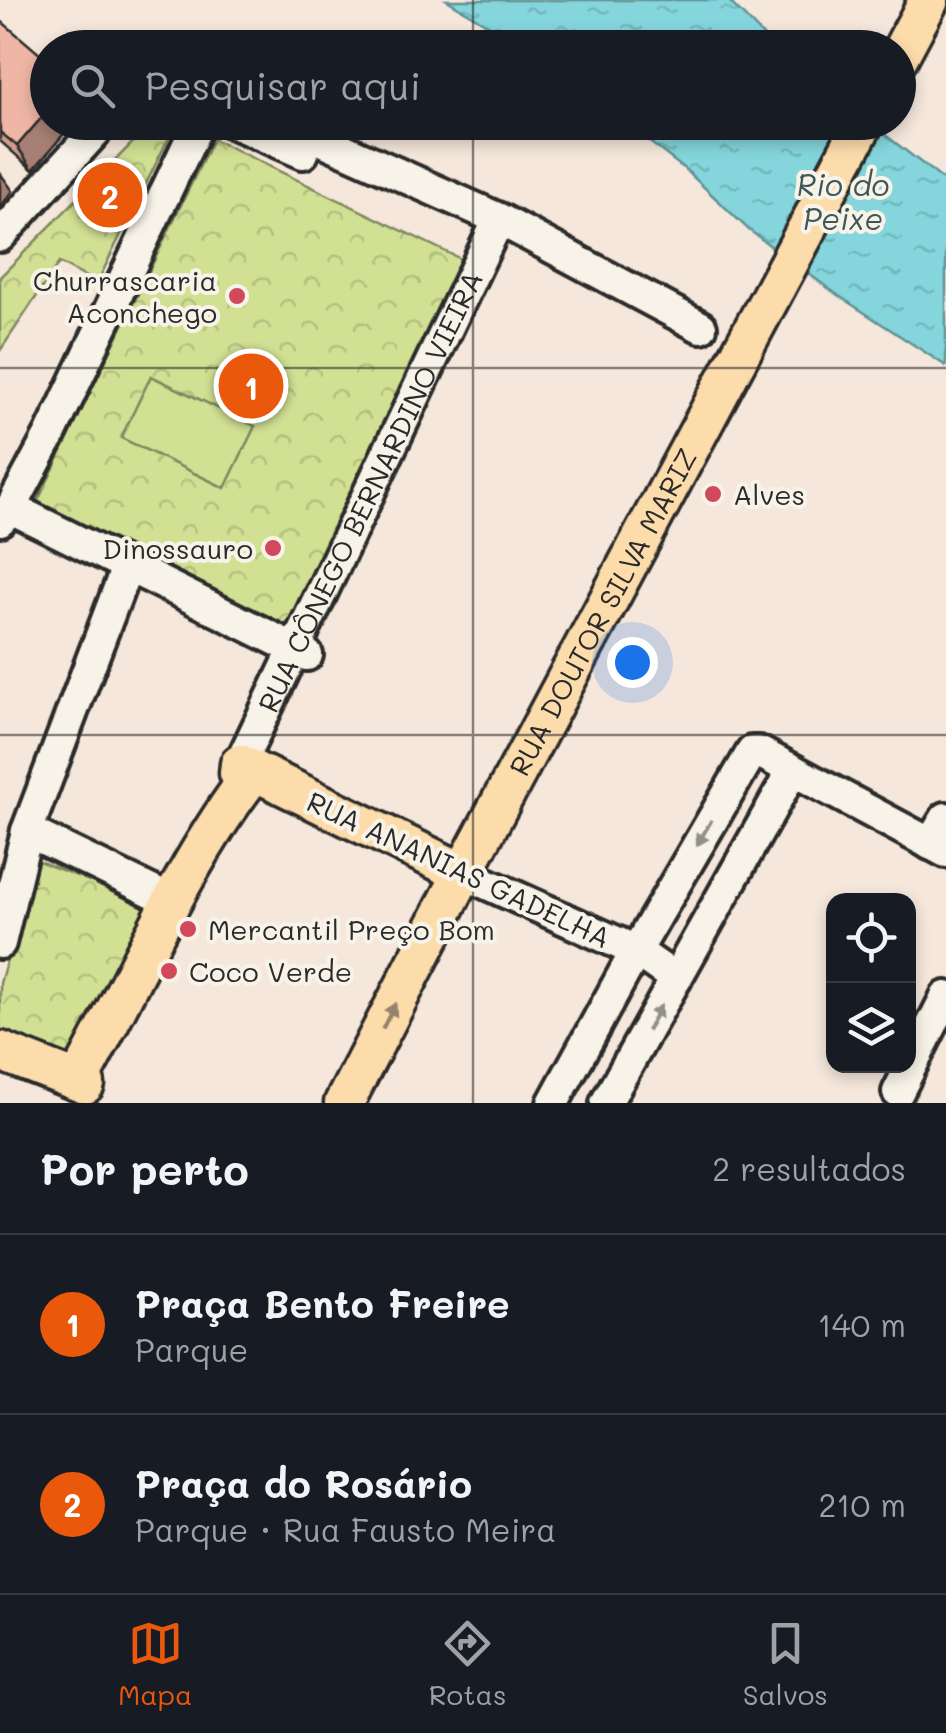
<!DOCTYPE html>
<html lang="pt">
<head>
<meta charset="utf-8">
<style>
	body { margin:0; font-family:Mali,sans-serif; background:#242831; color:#f1f3f6 }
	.controls { position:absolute; right:30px; bottom:30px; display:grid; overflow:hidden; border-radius:20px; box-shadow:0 5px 15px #0003 }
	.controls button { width:90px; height:90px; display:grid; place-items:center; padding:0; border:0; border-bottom:2px solid #363941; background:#171b24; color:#f1f3f6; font:50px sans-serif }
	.you { position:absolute; left:632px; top:662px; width:35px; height:35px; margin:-25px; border:8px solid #fff; border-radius:50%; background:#1a73e8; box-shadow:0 0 0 15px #1a73e833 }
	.badge { display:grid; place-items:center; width:65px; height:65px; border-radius:50%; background:#ea580c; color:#fff; font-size:32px; font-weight:700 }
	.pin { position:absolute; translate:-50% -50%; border:5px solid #fff; box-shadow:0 2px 10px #0006 }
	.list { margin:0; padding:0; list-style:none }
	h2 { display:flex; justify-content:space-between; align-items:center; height:130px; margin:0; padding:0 40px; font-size:42px }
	h2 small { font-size:32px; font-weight:400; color:#9ea1a6 }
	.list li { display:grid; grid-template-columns:65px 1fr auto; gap:30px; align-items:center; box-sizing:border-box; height:180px; padding:0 40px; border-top:2px solid #363941 }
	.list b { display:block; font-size:38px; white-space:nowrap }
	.list p { margin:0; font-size:32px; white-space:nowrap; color:#9ea1a6 }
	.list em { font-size:32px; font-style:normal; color:#9ea1a6 }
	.icon { flex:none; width:55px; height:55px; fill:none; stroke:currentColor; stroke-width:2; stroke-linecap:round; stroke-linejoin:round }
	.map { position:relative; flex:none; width:946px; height:1103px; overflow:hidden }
	.search { position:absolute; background:#171b24; box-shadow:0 5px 15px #0003; left:30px; right:30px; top:30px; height:110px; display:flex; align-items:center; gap:25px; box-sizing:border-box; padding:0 35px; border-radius:55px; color:#9ea1a6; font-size:38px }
	.sheet { height:490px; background:#171b24 }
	nav { display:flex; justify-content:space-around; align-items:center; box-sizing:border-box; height:140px; border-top:2px solid #363941; background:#171b24; font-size:28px; color:#9ea1a6 }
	nav a { display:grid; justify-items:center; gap:5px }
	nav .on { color:#ea580c }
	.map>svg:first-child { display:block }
	.forest { fill:url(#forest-crowns); stroke:#7e865f; stroke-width:2.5 }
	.pitch { fill:#d1e093; stroke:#7e865f; stroke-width:2.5 }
	.water { fill:url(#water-ripples); stroke:#609295; stroke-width:2.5 }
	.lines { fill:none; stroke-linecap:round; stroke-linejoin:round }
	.minor-casing { stroke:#2b2b2b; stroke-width:38 }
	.major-casing { stroke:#2b2b2b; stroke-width:45 }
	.minor { stroke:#f7f3e8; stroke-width:30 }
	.major { stroke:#fddcac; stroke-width:38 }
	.wall { fill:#ce9d8e; stroke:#2b2b2b; stroke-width:2.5 }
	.shaded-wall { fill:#a77f74; stroke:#2b2b2b; stroke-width:2.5 }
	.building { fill:#efb6a5; stroke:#2b2b2b; stroke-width:2.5 }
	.oneway { fill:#918f8a }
	.oneway2 { fill:#94846c }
	.grid { fill:none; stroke:#2b2b2b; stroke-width:2.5; stroke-opacity:0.55 }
	.poi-dot { fill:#d1495b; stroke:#f7f3e8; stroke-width:4 }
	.labels { text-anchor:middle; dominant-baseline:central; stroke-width:8; stroke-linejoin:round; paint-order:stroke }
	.poi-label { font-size:28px; fill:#2b2b2b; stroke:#f7f3e8; text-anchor:start }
	.street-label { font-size:28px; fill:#2b2b2b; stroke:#f7f3e8 }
	.water-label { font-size:30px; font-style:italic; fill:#415657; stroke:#f7f3e8 }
</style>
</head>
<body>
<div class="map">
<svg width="946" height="1103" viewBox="0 0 946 1103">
	<defs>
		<pattern id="forest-crowns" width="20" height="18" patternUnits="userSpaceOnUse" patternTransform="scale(2.5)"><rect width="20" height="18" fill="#d1e093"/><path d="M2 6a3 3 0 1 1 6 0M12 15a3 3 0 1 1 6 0" fill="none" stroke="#b4c07f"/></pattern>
		<pattern id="water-ripples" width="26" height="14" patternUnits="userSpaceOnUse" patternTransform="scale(2.5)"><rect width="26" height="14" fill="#84d6dc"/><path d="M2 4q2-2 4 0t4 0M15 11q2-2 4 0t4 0" fill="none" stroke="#72b8bd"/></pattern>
	</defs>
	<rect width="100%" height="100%" fill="#f5e7db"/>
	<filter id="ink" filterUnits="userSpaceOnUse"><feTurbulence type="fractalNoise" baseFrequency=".01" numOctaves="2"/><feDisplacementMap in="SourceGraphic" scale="20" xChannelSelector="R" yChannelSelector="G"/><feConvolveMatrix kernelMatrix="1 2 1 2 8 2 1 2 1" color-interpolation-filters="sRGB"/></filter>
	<g filter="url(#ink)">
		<path class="forest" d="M 152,123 L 173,129 L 97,283 L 59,263 L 0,351 L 0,277 Z
			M 213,139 L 469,263 L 290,633 L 34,509 Z
			M 36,860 L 152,905 L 68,1065 L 0,1041 L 0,983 Z"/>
		<path class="pitch" d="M 151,376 L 255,426 L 225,488 L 121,438 Z"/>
		<path class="water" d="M 447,0 L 728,0 L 774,47 L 525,47 Z
			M 625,123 L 870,123 L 946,182 L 946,366 L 839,296 L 749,230 L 687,171 Z"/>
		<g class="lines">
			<g class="minor-casing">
				<g id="minor">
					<path d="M 232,122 L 303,153"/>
					<path d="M 282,122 L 499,219 L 701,327"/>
					<path d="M 0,236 L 104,122"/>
					<path d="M 11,508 L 307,655"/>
					<path d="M 0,520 L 11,508 L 51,433 L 199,122"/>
					<path id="s1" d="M 240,764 L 499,219"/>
					<path d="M 27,831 L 174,902"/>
					<path d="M 930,844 L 946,818"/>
					<path d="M 463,873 L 636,951 L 676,979"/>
					<path d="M 0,943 L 27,831 L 127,567"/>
					<path d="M 898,1092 L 946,997"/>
					<path d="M 553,1103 L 636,951 L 752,752 L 759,752 L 946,852"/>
					<path d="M 606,1103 L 793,770"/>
				</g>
			</g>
			<g class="major-casing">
				<g id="major">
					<path d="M 898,58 L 929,0"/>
					<path d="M 239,773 L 240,764 L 463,873"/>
					<path d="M 0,1051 L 85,1084"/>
					<path d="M 71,1078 L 84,1070 C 138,972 185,860 254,772"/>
					<path id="s2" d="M 344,1103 L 463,873 L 864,122"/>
				</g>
			</g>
			<use href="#minor" class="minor"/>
			<use href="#major" class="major"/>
		</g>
		<path class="wall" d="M 0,20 L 48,122 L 74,122 L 33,170 L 0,141 Z"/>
		<path class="shaded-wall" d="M 48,110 L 48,122 L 74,122 L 33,170 L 17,146 Z
			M 0,173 L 13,191 L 0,207 Z"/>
		<path class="building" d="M 0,20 L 48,61 L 48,110 L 17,146 L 0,132 Z"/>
		<defs><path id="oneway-solid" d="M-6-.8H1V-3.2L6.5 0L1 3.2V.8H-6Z" transform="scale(2.5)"/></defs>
		<g class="oneway">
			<use href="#oneway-solid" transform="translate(704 833) rotate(120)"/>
			<use href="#oneway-solid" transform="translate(654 1018) rotate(-61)"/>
		</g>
		<use class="oneway2" href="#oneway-solid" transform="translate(389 1016) rotate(-63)"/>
	</g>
	<path class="grid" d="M 473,0 L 473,48M 473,122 L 473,1103M 0,368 L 946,368M 0,735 L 946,735"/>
	<g class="poi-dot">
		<circle cx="237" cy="296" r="10"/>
		<circle cx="713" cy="494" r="10"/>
		<circle cx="273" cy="548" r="10"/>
		<circle cx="188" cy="929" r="10"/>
		<circle cx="169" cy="971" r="10"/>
	</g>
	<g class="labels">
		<g class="poi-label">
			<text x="217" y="280" text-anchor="end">Churrascaria<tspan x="217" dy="32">Aconchego</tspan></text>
			<text x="733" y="494">Alves</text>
			<text x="253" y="548" text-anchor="end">Dinossauro</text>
			<text x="208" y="929">Mercantil Preço Bom</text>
			<text x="189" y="971">Coco Verde</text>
		</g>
		<g class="street-label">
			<text stroke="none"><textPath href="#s1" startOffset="302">RUA CÔNEGO BERNARDINO VIEIRA</textPath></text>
			<text stroke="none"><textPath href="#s2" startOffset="555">RUA DOUTOR SILVA MARIZ</textPath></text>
			<text transform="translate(459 869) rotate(25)">RUA ANANIAS GADELHA</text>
		</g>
		<g class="water-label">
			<text x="843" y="184">Rio do<tspan x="843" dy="34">Peixe</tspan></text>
		</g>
	</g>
</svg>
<div class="controls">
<button><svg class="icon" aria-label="locate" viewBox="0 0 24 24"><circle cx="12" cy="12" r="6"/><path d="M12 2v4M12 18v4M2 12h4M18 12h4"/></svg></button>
<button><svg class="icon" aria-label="layers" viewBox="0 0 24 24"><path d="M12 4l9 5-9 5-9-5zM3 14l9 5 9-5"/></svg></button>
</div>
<div class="you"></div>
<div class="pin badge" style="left:251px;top:386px">1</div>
<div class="pin badge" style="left:110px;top:195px">2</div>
<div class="search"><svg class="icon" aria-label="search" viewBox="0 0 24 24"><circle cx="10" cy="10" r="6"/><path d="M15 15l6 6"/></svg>Pesquisar aqui</div>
</div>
<section class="sheet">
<h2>Por perto<small>2 resultados</small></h2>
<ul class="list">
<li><span class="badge">1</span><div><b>Praça Bento Freire</b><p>Parque</p></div><em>140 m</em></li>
<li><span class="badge">2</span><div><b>Praça do Rosário</b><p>Parque · Rua Fausto Meira</p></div><em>210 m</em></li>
</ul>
</section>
<nav>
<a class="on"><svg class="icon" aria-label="map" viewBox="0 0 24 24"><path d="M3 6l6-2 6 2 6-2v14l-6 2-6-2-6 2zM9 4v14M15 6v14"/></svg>Mapa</a>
<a><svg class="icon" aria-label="directions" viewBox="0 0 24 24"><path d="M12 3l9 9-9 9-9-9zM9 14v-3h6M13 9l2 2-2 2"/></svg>Rotas</a>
<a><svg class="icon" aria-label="saved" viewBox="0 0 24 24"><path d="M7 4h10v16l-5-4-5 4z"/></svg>Salvos</a>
</nav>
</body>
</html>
